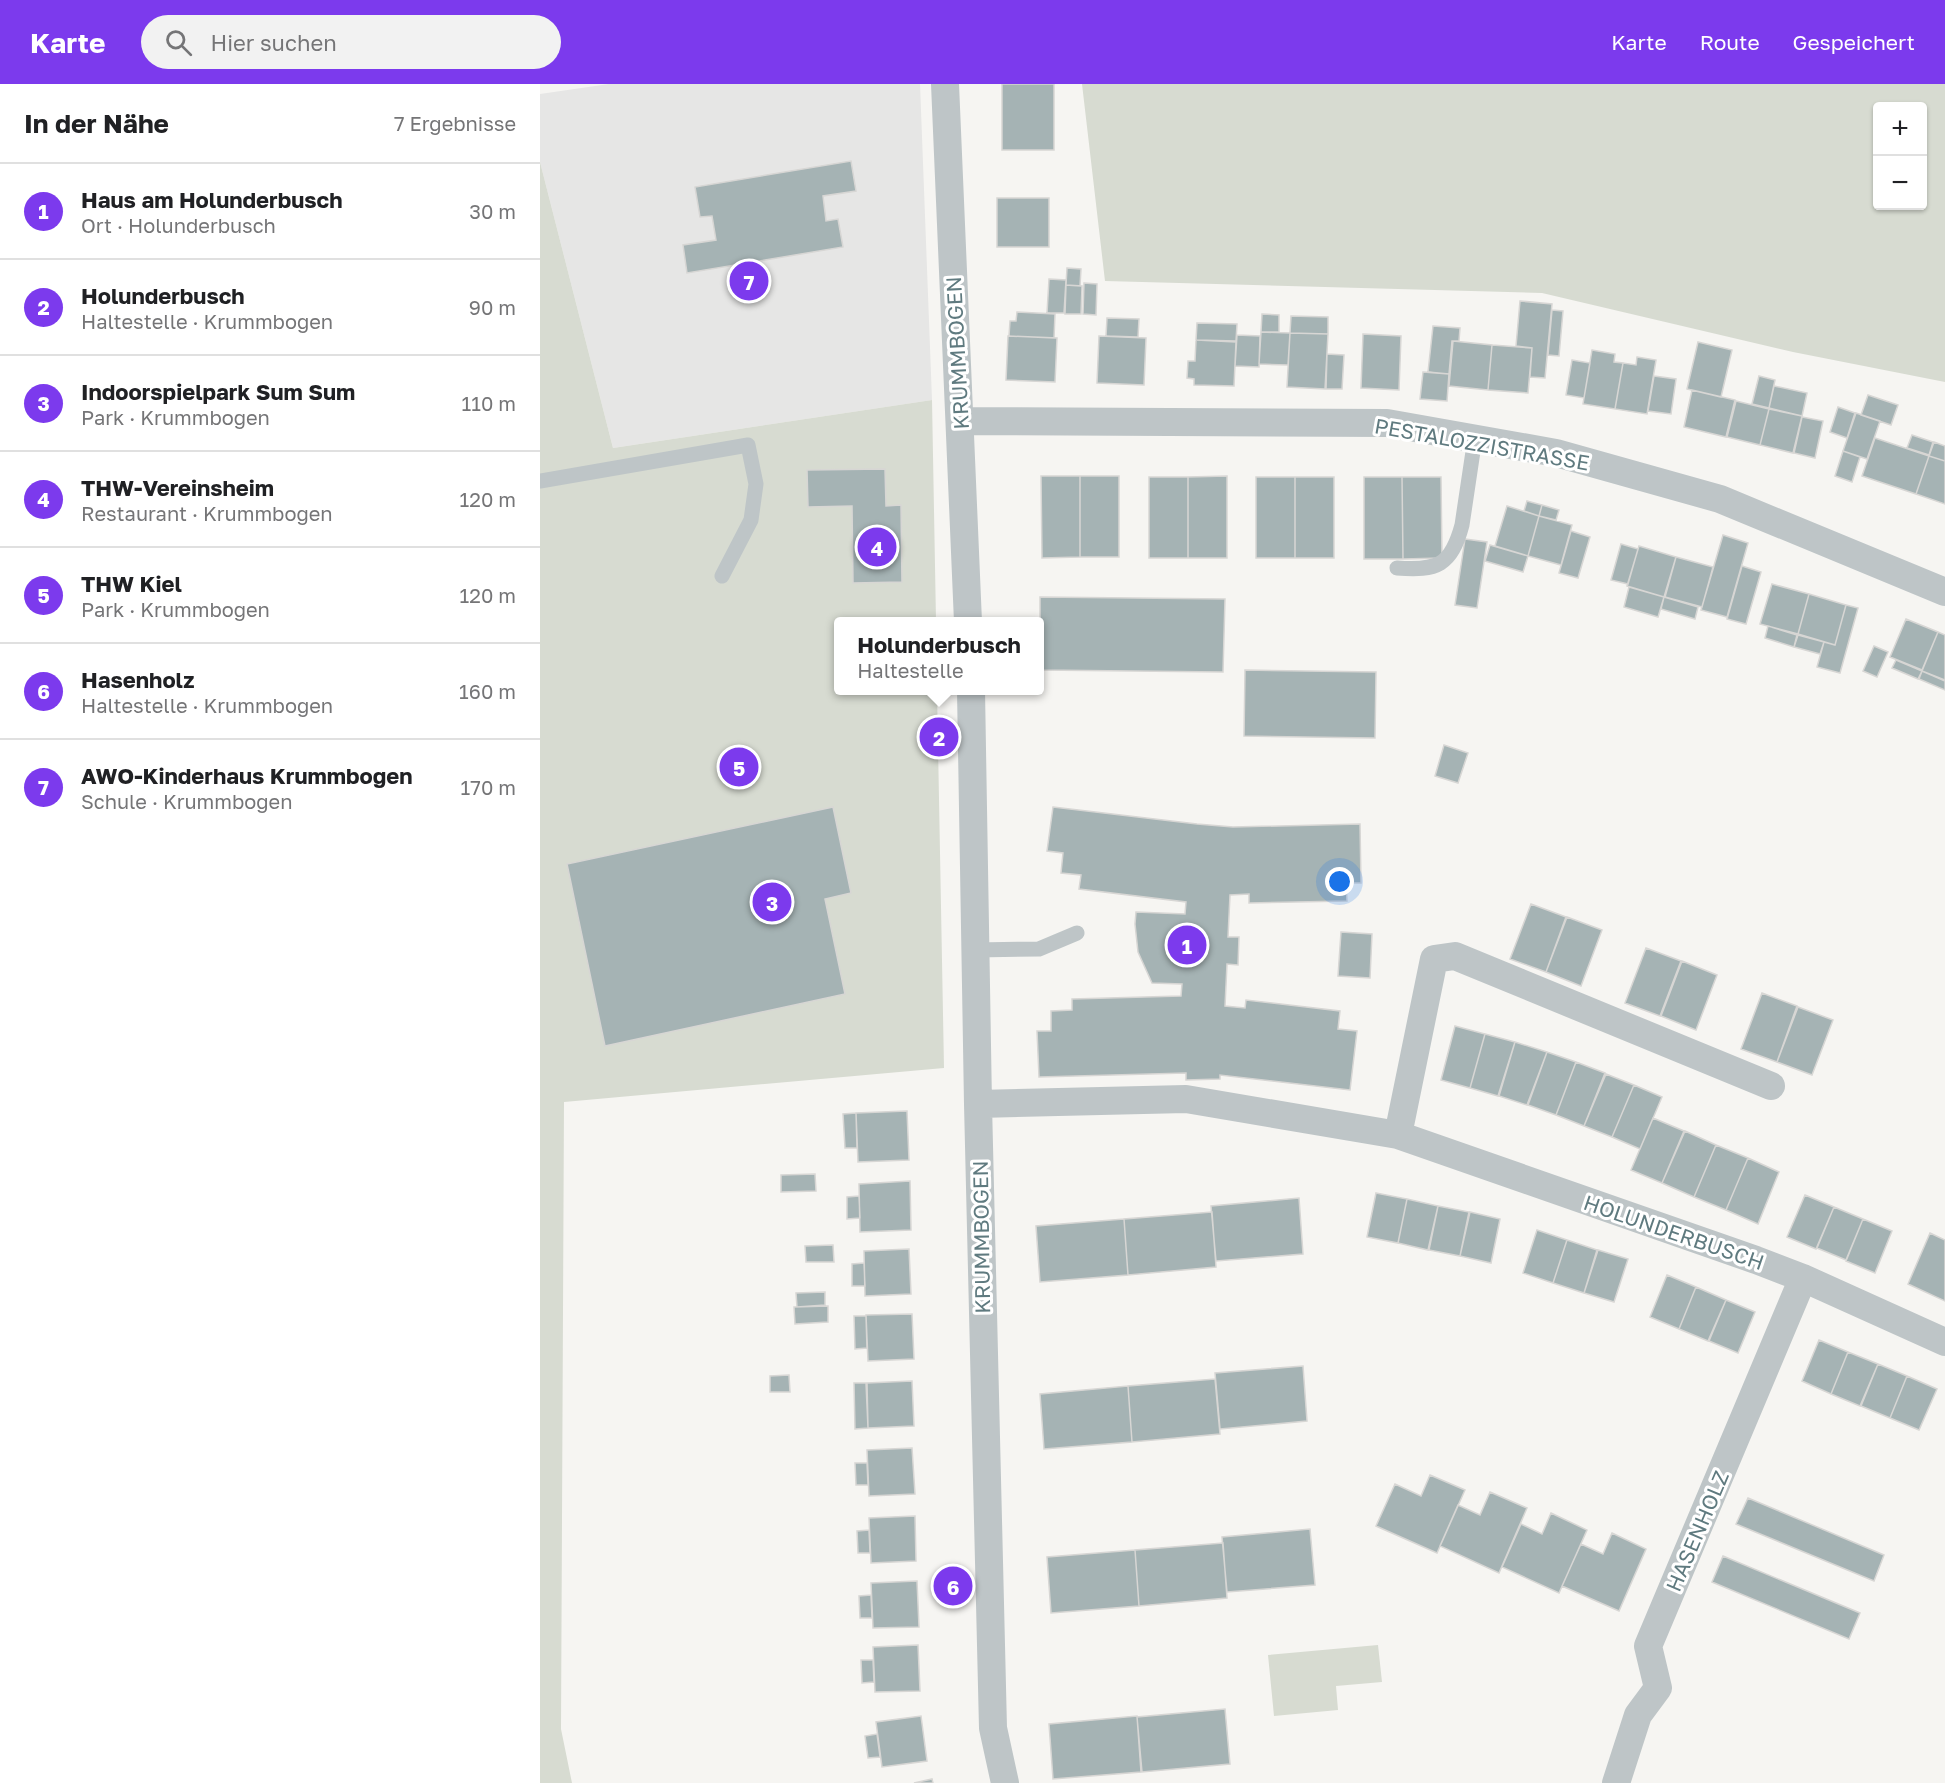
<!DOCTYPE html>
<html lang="de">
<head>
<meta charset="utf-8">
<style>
	body { margin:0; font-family:"Golos Text",sans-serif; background:#f2f2f2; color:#202124 }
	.controls { position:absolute; right:18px; top:18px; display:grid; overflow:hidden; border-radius:6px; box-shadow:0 2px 4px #0004 }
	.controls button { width:54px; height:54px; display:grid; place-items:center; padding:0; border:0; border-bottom:2px solid #e0e0e0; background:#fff; color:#202124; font:30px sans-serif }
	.you { position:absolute; left:800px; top:798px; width:21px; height:21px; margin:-15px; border:4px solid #fff; border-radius:50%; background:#1a73e8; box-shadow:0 0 0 9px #1a73e833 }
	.badge { display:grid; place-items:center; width:39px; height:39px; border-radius:50%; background:#7c3aed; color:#fff; font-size:20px; font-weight:700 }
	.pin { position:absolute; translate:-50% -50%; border:3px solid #fff; box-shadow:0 2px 6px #0006 }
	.popup { position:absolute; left:294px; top:533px; width:210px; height:78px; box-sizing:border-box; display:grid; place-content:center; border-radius:6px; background:#fff; filter:drop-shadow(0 2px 4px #0005); font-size:20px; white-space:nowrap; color:#757577 }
	.popup b { font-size:22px; color:#202124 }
	.popup::after { content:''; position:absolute; left:50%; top:100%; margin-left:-12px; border:12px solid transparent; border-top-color:#fff }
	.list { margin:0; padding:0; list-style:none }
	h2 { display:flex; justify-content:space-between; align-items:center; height:78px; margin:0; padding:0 24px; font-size:26px }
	h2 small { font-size:20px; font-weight:400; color:#757577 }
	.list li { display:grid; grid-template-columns:39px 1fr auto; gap:18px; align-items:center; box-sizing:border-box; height:96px; padding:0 24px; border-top:2px solid #e0e0e0 }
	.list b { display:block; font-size:22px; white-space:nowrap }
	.list p { margin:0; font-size:20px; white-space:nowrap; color:#757577 }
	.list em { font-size:20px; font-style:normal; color:#757577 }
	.icon { flex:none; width:33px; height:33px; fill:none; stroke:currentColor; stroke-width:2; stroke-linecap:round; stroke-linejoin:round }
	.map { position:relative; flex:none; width:1405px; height:1699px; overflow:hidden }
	header { display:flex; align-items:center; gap:36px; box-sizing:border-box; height:84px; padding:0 30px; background:#7c3aed; color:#fff }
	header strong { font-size:28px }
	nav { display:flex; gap:33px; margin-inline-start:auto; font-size:21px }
	.search { width:420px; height:54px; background:#f2f2f2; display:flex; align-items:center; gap:15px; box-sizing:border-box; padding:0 21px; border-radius:33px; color:#757577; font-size:22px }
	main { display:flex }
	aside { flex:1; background:#fff }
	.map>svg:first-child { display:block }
	.built { fill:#e6e6e5 }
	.green { fill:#d7dbd1; fill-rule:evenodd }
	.building { fill:#a5b3b4; stroke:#d7d6d4; stroke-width:1.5 }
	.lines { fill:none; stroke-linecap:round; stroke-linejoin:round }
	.lane { stroke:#bec5c7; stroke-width:15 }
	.street { stroke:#bec5c7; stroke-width:28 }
	.labels { text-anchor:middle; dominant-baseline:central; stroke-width:6; stroke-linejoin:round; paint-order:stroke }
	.street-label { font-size:21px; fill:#5f7a7f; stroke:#fff }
</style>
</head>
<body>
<header>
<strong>Karte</strong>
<div class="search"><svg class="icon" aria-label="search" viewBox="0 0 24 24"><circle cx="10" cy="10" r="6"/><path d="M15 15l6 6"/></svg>Hier suchen</div>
<nav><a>Karte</a><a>Route</a><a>Gespeichert</a></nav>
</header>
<main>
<aside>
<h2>In der Nähe<small>7 Ergebnisse</small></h2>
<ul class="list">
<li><span class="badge">1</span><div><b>Haus am Holunderbusch</b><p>Ort · Holunderbusch</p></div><em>30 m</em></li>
<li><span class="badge">2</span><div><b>Holunderbusch</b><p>Haltestelle · Krummbogen</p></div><em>90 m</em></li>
<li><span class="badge">3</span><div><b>Indoorspielpark Sum Sum</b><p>Park · Krummbogen</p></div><em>110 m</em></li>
<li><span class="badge">4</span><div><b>THW-Vereinsheim</b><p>Restaurant · Krummbogen</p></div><em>120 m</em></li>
<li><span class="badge">5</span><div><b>THW Kiel</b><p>Park · Krummbogen</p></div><em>120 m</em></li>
<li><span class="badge">6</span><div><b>Hasenholz</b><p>Haltestelle · Krummbogen</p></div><em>160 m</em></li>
<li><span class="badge">7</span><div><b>AWO-Kinderhaus Krummbogen</b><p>Schule · Krummbogen</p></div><em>170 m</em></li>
</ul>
</aside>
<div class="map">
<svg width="1405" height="1699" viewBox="0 0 1405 1699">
	<rect width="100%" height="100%" fill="#f6f5f2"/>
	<path class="built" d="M 69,0 L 380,0 L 392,316 L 73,364 L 0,78 L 0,10 Z"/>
	<path class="green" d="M 542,0 L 1405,0 L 1405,298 L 1253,268 L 1002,209 L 565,197 ZM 1382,22 L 1382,122 L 1338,122 L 1338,22 Z
		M 0,78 L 73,364 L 392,316 L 396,537 L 298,538 L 298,606 L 397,607 L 404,984 L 24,1018 L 21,1645 L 32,1699 L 0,1699 Z
		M 838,1561 L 842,1598 L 796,1602 L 798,1626 L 734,1632 L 728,1571 Z"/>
	<path class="building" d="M 462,0 L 514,0 L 514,66 L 462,66 Z
		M 311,77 L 316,107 L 283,112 L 286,137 L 298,135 L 303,163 L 147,189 L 143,161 L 176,156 L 172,132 L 160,133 L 155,103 Z
		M 457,114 L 509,114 L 509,163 L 457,163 Z
		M 527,184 L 541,185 L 540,202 L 526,201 Z
		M 509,195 L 526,196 L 524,229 L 507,229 Z
		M 544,199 L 557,200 L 556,231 L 543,230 Z
		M 526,201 L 542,202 L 541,230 L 525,230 Z
		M 980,217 L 1012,220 L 1005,294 L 990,293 L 992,264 L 976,262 Z
		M 1012,226 L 1023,227 L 1019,272 L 1008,271 Z
		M 477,228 L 515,230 L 514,254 L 469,252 L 470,237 L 476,237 Z
		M 722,230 L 739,231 L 739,248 L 721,248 Z
		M 751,232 L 788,233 L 788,250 L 750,249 Z
		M 567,234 L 599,235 L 598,253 L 566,252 Z
		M 657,239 L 697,240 L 696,257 L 656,256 Z
		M 893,242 L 920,244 L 919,257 L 912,257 L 909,290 L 888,288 Z
		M 721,248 L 750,249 L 748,281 L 719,280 Z
		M 750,249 L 788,250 L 785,305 L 747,303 Z
		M 823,250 L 861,252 L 859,306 L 821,304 Z
		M 697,251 L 720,252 L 719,283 L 695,282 Z
		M 468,252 L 517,254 L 515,298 L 466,296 Z
		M 559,252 L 606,254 L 604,301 L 557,299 Z
		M 656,256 L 696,258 L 694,302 L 654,301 L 654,295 L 647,294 L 648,277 L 655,277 Z
		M 913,257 L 952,261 L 948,306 L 909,302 Z
		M 1158,258 L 1192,266 L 1181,313 L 1147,305 Z
		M 952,261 L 992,264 L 988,309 L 948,306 Z
		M 1052,266 L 1075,270 L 1074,278 L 1083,279 L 1075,325 L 1043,320 Z
		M 787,270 L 804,271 L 802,305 L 786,305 Z
		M 1097,273 L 1116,276 L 1107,330 L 1075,325 L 1083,279 L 1096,281 Z
		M 1032,276 L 1050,279 L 1044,314 L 1026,311 Z
		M 883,288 L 909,290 L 907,317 L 880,315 Z
		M 1114,292 L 1136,295 L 1131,330 L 1108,327 Z
		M 1219,292 L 1235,296 L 1229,324 L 1212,320 Z
		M 1234,302 L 1267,309 L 1262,332 L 1229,324 Z
		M 1152,306 L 1195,316 L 1186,353 L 1144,343 Z
		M 1328,311 L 1358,321 L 1351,341 L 1321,331 Z
		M 1196,317 L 1229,325 L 1220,361 L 1187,353 Z
		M 1298,323 L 1315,329 L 1307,354 L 1290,348 Z
		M 1229,325 L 1262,332 L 1253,369 L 1220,361 Z
		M 1316,329 L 1340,337 L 1327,375 L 1303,367 Z
		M 1262,333 L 1283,337 L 1275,374 L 1254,369 Z
		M 1372,351 L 1393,358 L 1389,371 L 1367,364 Z
		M 1335,354 L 1389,372 L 1376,410 L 1322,392 Z
		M 1394,358 L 1405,362 L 1405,377 L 1389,372 Z
		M 1303,367 L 1320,373 L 1312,398 L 1295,392 Z
		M 1389,372 L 1405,377 L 1405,420 L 1376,410 Z
		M 345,385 L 346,422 L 361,421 L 362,498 L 313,499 L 312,422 L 268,423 L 267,386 Z
		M 501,392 L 540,392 L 540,473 L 502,474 Z
		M 540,392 L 579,392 L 579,473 L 540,473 Z
		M 687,392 L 687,474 L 648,474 L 648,393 Z
		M 609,393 L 648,393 L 648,474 L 609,474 Z
		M 716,393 L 755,393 L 755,474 L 716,474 Z
		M 755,393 L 794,393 L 794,474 L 755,474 Z
		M 824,393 L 862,393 L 863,475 L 824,475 Z
		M 862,393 L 901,393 L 902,474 L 863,475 Z
		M 987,417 L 1002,421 L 999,432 L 984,427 Z
		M 1002,421 L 1019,426 L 1016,436 L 999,432 Z
		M 967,422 L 999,432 L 988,472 L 955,462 Z
		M 999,432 L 1032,441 L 1021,481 L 988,472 Z
		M 1031,447 L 1050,453 L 1038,494 L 1019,489 Z
		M 1183,451 L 1208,459 L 1187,533 L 1161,526 Z
		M 925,455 L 947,458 L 937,524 L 915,521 Z
		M 1081,460 L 1098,465 L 1088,500 L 1071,496 Z
		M 950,461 L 988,472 L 983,488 L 945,477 Z
		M 1099,462 L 1136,473 L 1124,513 L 1087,502 Z
		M 1136,473 L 1173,483 L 1162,523 L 1125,513 Z
		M 1202,482 L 1221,488 L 1206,540 L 1187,535 Z
		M 1232,500 L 1269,510 L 1258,550 L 1220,540 Z
		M 1089,503 L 1124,513 L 1118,533 L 1084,523 Z
		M 1269,510 L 1306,521 L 1295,561 L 1258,550 Z
		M 500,513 L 685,515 L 683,588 L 500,586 Z
		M 1124,513 L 1158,523 L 1155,535 L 1121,525 Z
		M 1306,521 L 1318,524 L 1300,589 L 1277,583 L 1284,558 L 1295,561 Z
		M 1366,535 L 1398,548 L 1382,586 L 1350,573 Z
		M 1228,542 L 1257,551 L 1254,563 L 1225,554 Z
		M 1398,548 L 1405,551 L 1405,596 L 1382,587 Z
		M 1258,551 L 1284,558 L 1280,570 L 1254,563 Z
		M 1334,562 L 1348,568 L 1337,593 L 1323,587 Z
		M 1356,576 L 1382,587 L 1378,595 L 1352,584 Z
		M 705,586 L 836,588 L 835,654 L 704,652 Z
		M 1382,587 L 1405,597 L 1405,606 L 1379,595 Z
		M 904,661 L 928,669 L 918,699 L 895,692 Z
		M 293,723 L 311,809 L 285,815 L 305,910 L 65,962 L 27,780 Z
		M 513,723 L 657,740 L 693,743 L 820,740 L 821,799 L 806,799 L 807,817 L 709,819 L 709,810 L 690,811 L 688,853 L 699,853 L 698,881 L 687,880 L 685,922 L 705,924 L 706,916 L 800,927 L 798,945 L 817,947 L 810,1006 L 680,991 L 680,995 L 646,996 L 646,989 L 499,993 L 497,947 L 511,947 L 511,927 L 532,926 L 532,915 L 641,912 L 642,900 L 612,899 L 598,868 L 595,840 L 596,828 L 645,830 L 646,818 L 539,805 L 541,791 L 521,789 L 523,769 L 507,767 Z
		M 991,820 L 1026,833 L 1006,888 L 970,875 Z
		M 1027,833 L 1062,846 L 1041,902 L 1006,888 Z
		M 801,848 L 832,850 L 830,894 L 798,892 Z
		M 1106,864 L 1141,877 L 1120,932 L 1085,919 Z
		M 1142,877 L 1177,891 L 1156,946 L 1121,932 Z
		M 1222,909 L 1257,922 L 1237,978 L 1201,965 Z
		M 1258,923 L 1293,936 L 1272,991 L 1237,978 Z
		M 915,942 L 945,950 L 930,1004 L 901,996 Z
		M 945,950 L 975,958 L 958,1012 L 930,1004 Z
		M 975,958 L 1007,968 L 987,1021 L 959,1012 Z
		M 1007,968 L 1036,978 L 1016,1031 L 988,1021 Z
		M 1036,978 L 1065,989 L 1044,1042 L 1016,1031 Z
		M 1066,990 L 1094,1001 L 1072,1053 L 1044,1042 Z
		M 1094,1001 L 1122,1013 L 1100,1065 L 1072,1053 Z
		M 367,1027 L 369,1076 L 318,1078 L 316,1029 Z
		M 316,1029 L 317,1064 L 305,1064 L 303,1030 Z
		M 1113,1034 L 1144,1047 L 1122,1099 L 1091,1086 Z
		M 1145,1047 L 1176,1061 L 1154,1113 L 1122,1099 Z
		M 1176,1061 L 1208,1074 L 1186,1126 L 1154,1113 Z
		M 1208,1074 L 1239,1088 L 1218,1140 L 1186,1126 Z
		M 275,1090 L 276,1107 L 241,1108 L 241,1091 Z
		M 370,1097 L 371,1146 L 320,1148 L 319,1100 Z
		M 836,1109 L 867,1115 L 858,1159 L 827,1153 Z
		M 1265,1111 L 1294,1123 L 1276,1165 L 1247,1153 Z
		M 319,1112 L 320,1134 L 307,1135 L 307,1113 Z
		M 759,1114 L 763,1170 L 676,1177 L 671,1122 Z
		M 867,1115 L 898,1122 L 888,1166 L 858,1159 Z
		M 898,1122 L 929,1128 L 920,1172 L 889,1166 Z
		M 1294,1123 L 1323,1135 L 1306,1176 L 1277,1164 Z
		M 672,1128 L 676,1183 L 588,1191 L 584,1135 Z
		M 930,1128 L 960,1135 L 951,1179 L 920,1172 Z
		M 584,1135 L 588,1191 L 500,1198 L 496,1142 Z
		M 1323,1135 L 1352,1147 L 1335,1189 L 1306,1177 Z
		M 997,1146 L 1027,1156 L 1013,1199 L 983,1189 Z
		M 1390,1149 L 1405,1156 L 1405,1217 L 1368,1200 Z
		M 1027,1156 L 1057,1166 L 1044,1209 L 1013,1199 Z
		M 293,1161 L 294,1178 L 266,1178 L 265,1162 Z
		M 369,1165 L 371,1210 L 325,1212 L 324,1167 Z
		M 1058,1166 L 1088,1175 L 1074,1218 L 1044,1209 Z
		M 324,1179 L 325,1202 L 312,1202 L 312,1180 Z
		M 1127,1191 L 1156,1203 L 1139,1245 L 1110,1233 Z
		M 1156,1203 L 1186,1216 L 1168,1257 L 1139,1245 Z
		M 285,1208 L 285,1221 L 257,1223 L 256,1209 Z
		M 1186,1216 L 1215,1228 L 1198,1269 L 1169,1257 Z
		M 288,1222 L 288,1238 L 255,1240 L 254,1223 Z
		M 372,1230 L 374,1275 L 328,1277 L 326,1231 Z
		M 314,1232 L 326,1232 L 327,1264 L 315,1265 Z
		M 1279,1256 L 1308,1268 L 1291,1310 L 1262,1297 Z
		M 1308,1268 L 1338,1280 L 1320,1322 L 1291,1310 Z
		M 1338,1280 L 1367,1292 L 1350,1334 L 1321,1322 Z
		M 763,1282 L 767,1337 L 680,1345 L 675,1289 Z
		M 249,1291 L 250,1308 L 230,1308 L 230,1292 Z
		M 1367,1292 L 1397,1305 L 1379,1346 L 1350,1334 Z
		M 675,1295 L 680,1350 L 592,1358 L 588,1302 Z
		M 372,1297 L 374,1342 L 328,1344 L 327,1299 Z
		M 314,1299 L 326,1299 L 328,1344 L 315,1345 Z
		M 588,1302 L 592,1358 L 504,1365 L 500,1310 Z
		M 372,1364 L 375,1410 L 329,1412 L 327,1366 Z
		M 315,1379 L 327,1379 L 328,1401 L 316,1401 Z
		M 890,1391 L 925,1406 L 897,1469 L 836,1442 L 855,1400 L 881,1412 Z
		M 950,1408 L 987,1424 L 959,1489 L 900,1462 L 918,1421 L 940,1431 Z
		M 1208,1414 L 1344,1471 L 1334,1497 L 1196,1440 Z
		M 1011,1429 L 1047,1446 L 1019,1509 L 962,1483 L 981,1440 L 1002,1450 Z
		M 375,1432 L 376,1477 L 331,1479 L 329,1434 Z
		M 770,1445 L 775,1501 L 687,1508 L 682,1453 Z
		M 329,1446 L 330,1469 L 318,1469 L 317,1447 Z
		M 1072,1449 L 1106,1465 L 1079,1527 L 1022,1502 L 1041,1460 L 1063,1470 Z
		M 683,1459 L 687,1514 L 599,1522 L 595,1466 Z
		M 595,1466 L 599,1522 L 511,1529 L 507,1473 Z
		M 1183,1472 L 1320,1529 L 1309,1555 L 1172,1498 Z
		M 377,1497 L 379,1543 L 333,1544 L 331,1499 Z
		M 331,1511 L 332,1534 L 320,1534 L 319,1512 Z
		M 378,1561 L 380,1607 L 335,1608 L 333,1563 Z
		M 321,1576 L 333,1576 L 334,1598 L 322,1599 Z
		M 685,1625 L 690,1680 L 602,1688 L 597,1633 Z
		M 381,1632 L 387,1677 L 342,1683 L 336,1638 Z
		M 597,1632 L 601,1688 L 513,1695 L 509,1640 Z
		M 337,1650 L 340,1673 L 328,1674 L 325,1652 Z
		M 392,1695 L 393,1699 L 374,1699 Z"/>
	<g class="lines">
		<path class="lane" d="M 0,397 L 208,361 L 216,400 L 211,436 L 182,492
			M 857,484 C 897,487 911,482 922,441 L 935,354
			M 435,866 L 499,865 L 537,849"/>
		<path class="street" d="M 405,0 L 428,538
			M 420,337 L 847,339 L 1016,369 L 1180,415 L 1405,508
			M 431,606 L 438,1020 L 453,1644 L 465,1699
			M 438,1020 L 646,1015 L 858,1051 L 1216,1176 L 1263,1194 L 1405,1258
			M 858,1051 L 894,875 L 915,872 L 1231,1002
			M 1076,1699 L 1098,1631 L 1118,1604 L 1108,1562 L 1263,1194"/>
	</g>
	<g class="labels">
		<g class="street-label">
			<text transform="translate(417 269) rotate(-93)">KRUMMBOGEN</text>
			<text transform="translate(942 360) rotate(10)">PESTALOZZISTRASSE</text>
			<text transform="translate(1134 1148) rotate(19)">HOLUNDERBUSCH</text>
			<text transform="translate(441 1153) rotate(-91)">KRUMMBOGEN</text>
			<text transform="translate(1157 1447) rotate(-67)">HASENHOLZ</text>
		</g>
	</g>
</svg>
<div class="controls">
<button>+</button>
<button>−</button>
</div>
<div class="you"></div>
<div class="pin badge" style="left:647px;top:861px">1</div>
<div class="pin badge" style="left:399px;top:653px">2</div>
<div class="popup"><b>Holunderbusch</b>Haltestelle</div>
<div class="pin badge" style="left:232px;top:818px">3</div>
<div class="pin badge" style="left:337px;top:463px">4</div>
<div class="pin badge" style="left:199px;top:683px">5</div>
<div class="pin badge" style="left:413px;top:1502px">6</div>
<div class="pin badge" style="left:209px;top:197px">7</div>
</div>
</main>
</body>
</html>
